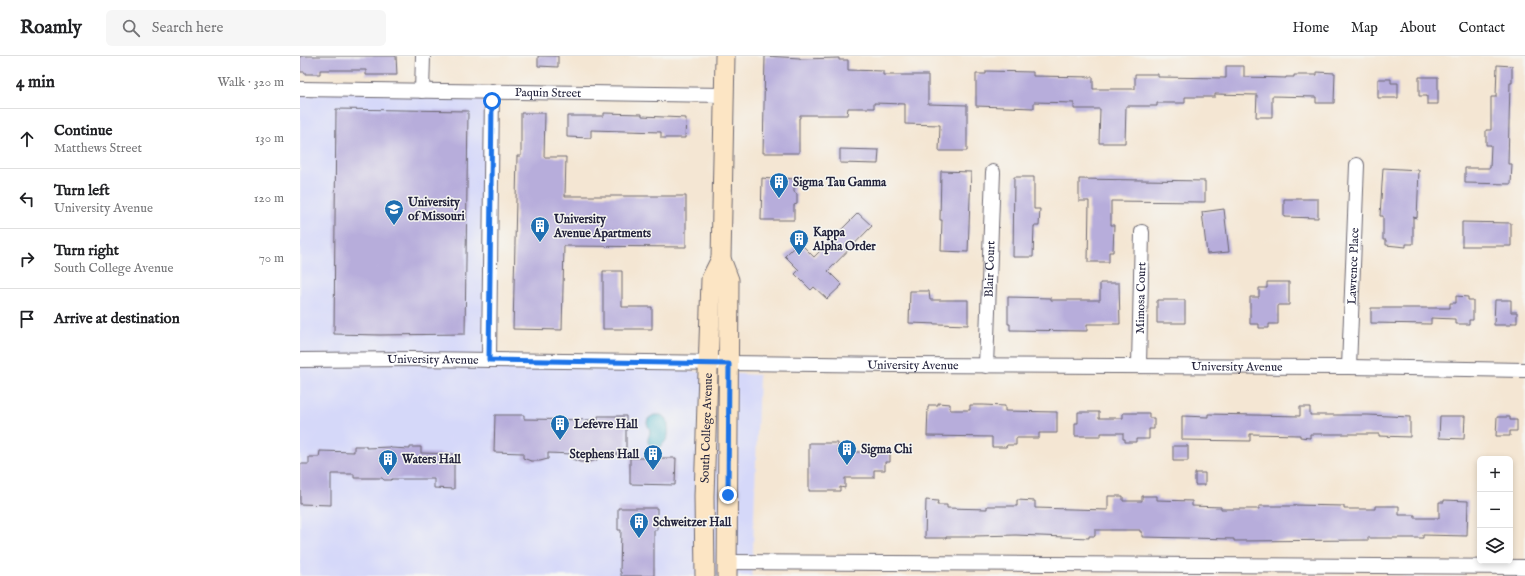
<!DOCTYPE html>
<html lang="en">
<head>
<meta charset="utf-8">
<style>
	body { margin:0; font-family:"IM FELL English",serif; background:#f6f6f6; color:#202124 }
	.controls { position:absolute; right:12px; bottom:12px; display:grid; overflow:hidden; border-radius:6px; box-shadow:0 2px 6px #0003 }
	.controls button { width:36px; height:36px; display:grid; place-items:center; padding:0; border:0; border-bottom:1px solid #e0e0e0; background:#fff; color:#202124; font:20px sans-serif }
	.stop { position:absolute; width:12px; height:12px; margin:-9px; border:3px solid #1a73e8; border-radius:50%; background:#fff }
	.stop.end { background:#1a73e8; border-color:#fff; box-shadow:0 1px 4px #0008 }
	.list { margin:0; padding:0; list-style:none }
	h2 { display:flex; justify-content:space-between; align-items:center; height:52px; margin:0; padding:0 16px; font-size:17px }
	h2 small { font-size:13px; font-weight:400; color:#757577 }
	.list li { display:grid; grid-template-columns:26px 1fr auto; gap:12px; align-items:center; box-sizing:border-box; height:60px; padding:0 16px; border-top:1px solid #e0e0e0 }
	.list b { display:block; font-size:15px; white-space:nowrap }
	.list p { margin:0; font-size:13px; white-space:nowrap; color:#757577 }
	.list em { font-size:13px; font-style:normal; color:#757577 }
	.icon { flex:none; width:22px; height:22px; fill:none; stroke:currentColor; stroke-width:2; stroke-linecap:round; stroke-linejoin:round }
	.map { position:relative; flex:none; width:1225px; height:520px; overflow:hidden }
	header { display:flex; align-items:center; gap:24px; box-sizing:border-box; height:56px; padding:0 20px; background:#fff; border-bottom:1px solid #e0e0e0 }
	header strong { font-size:19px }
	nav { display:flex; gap:22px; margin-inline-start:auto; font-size:14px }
	.search { width:280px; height:36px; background:#f6f6f6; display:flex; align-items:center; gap:10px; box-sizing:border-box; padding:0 14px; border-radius:6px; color:#757577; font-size:15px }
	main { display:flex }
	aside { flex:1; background:#fff }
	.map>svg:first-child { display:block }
	.built { fill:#d5d8f9 }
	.water { fill:#4db4cb; stroke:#386b83 }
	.building { fill:#b7addb }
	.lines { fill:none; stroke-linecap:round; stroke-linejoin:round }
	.street-casing { stroke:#6c6770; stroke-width:16 }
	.secondary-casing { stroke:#6c6770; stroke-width:21 }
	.street { stroke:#fff; stroke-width:14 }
	.secondary { stroke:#fce5c4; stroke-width:19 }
	.route { stroke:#1a73e8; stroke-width:5 }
	.labels { text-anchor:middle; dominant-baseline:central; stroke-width:3; stroke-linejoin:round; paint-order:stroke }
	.street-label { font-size:12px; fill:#22223b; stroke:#f6f6f2 }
	.poi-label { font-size:12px; font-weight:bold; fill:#22223b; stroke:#f6f6f2; text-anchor:start }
</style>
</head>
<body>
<header>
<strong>Roamly</strong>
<div class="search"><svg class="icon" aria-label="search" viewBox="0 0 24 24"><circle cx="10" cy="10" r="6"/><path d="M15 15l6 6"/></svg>Search here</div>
<nav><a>Home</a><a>Map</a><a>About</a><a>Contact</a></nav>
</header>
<main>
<aside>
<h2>4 min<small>Walk · 320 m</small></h2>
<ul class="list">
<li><svg class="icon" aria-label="ahead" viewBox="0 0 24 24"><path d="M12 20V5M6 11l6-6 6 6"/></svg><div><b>Continue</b><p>Matthews Street</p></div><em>130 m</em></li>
<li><svg class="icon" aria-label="left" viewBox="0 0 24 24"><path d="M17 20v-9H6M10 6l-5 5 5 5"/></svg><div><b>Turn left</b><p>University Avenue</p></div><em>120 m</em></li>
<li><svg class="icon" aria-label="right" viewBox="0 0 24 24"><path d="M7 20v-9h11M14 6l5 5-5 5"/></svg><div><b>Turn right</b><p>South College Avenue</p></div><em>70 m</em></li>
<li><svg class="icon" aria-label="arrive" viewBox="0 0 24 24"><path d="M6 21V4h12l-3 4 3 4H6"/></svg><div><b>Arrive at destination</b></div></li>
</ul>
</aside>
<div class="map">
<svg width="1225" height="520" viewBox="0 0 1225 520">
	<rect width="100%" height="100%" fill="#f6f6f2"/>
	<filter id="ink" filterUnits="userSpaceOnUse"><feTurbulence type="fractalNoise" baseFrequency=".025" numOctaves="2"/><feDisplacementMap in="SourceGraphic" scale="8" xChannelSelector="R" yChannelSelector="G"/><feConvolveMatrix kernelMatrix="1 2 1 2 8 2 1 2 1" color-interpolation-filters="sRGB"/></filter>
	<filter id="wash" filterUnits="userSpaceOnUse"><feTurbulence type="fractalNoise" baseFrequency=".012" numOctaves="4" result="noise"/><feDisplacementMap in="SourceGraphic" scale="16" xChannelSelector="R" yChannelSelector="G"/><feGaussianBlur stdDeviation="0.9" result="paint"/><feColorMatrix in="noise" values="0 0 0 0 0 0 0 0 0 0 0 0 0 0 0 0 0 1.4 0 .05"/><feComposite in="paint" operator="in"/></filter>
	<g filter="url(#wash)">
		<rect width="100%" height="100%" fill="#f4e6d3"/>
		<path class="built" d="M 0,35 L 192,36 L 185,304 L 459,319 L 452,520 L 0,520 Z"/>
		<path class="water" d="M 354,359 L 361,359 L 367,363 C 368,369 369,374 368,380 C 366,387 356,398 349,388 C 346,383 350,380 350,375 C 350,372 347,370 347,366 L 349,362 Z"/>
		<g id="blocks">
			<path class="building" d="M 0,0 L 96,0 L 97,19 L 66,19 L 66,14 L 20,14 L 20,18 L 5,18 L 5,16 L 0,16 Z
				M 238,0 L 258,0 L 258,11 L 238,10 Z
				M 465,0 L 500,2 L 500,3 L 539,2 L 539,4 L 548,4 L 548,14 L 583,15 L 583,19 L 628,19 L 628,48 L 667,49 L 667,95 L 639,95 L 640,69 L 605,68 L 605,48 L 574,47 L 574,52 L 548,52 L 547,59 L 500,59 L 500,62 L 499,62 L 499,97 L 463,97 Z
				M 1197,9 L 1212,10 L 1212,27 L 1210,27 L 1208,108 L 1212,108 L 1211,128 L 1165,127 L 1165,112 L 1190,112 L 1191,89 L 1186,89 L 1186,74 L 1191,74 L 1191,41 L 1196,41 Z
				M 926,10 L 944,10 L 944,21 L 986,22 L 986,21 L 994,21 L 994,19 L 1017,19 L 1017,16 L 1035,17 L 1034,47 L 1016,47 L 1016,41 L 972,40 L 972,61 L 956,61 L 957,39 L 915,38 L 915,41 L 885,41 L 885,47 L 857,47 L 857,50 L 826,50 L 825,87 L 799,87 L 800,53 L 774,53 L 774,47 L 734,46 L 734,52 L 676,50 L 676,18 L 686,18 L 686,15 L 733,16 L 733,20 L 793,21 L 793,33 L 835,33 L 835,18 L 858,18 L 858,21 L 926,22 Z
				M 1119,21 L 1138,21 L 1138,48 L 1127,48 L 1127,40 L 1119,40 Z
				M 1078,23 L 1091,23 L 1091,27 L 1098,27 L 1098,42 L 1078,42 Z
				M 36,53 L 168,55 L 165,278 L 80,279 L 34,278 Z
				M 221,57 L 245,57 L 244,101 L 266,101 L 265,140 L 386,140 L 386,191 L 264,190 L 262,274 L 213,273 L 217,100 L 221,100 Z
				M 304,57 L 342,58 L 342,60 L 386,62 L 385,82 L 361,82 L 361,76 L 291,74 L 291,82 L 267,81 L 267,60 L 304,60 Z
				M 540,93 L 579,94 L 578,108 L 540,107 Z
				M 1083,112 L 1119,114 L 1117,162 L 1113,161 L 1113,188 L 1106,188 L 1106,191 L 1086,189 L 1086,184 L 1083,184 L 1083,160 L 1080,160 Z
				M 641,115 L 671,116 L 668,196 L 641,195 L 642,164 L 640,164 Z
				M 473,121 L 494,123 L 494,136 L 497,138 L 497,148 L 494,149 L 494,164 L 461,164 L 462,122 L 472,123 Z
				M 714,121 L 734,121 L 734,153 L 740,153 L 739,170 L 734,170 L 733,201 L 713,201 Z
				M 779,123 L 905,125 L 905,146 L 811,145 L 811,169 L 814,169 L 813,196 L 809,196 L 809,206 L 788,206 L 789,145 L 779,145 Z
				M 984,143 L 1018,143 L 1018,162 L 984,161 Z
				M 924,153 L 929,196 L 907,198 L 902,156 Z
				M 558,157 L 572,170 L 528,215 L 542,229 L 527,243 L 514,231 L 511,234 L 495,218 L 499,214 L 485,200 L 499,186 L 514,201 Z
				M 1162,166 L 1211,167 L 1211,190 L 1162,190 Z
				M 303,215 L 322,215 L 322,251 L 352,251 L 352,273 L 303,273 Z
				M 967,226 L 989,226 L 989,249 L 978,249 L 978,268 L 969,268 L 969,272 L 959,272 L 959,268 L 950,268 L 950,241 L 959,241 L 959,232 L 967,232 Z
				M 800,227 L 819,227 L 820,268 L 787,268 L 787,275 L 710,274 L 710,268 L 708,268 L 708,241 L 751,242 L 751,244 L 800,244 Z
				M 610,235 L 629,235 L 630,244 L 668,244 L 668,269 L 609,267 Z
				M 1156,240 L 1168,241 L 1168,244 L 1173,244 L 1173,264 L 1169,264 L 1169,268 L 1155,268 L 1155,263 L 1131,262 L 1131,268 L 1071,267 L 1071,252 L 1150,252 L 1150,247 L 1156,247 Z
				M 857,244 L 885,244 L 885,267 L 857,267 Z
				M 1195,244 L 1211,244 L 1211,256 L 1217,256 L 1217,267 L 1211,267 L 1211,269 L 1194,269 Z
				M 638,347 L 650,348 L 650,354 L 670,354 L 670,349 L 683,349 L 705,350 L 705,355 L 757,356 L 757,377 L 739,377 L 739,382 L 716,382 L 716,389 L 707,389 L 706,391 L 692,391 L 692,381 L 627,380 L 628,351 L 629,351 L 629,349 L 638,349 Z
				M 1000,351 L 1010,351 L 1010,359 L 1068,359 L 1110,361 L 1110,381 L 1079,380 L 1079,378 L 1010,378 L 1010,382 L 1000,381 L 1000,379 L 950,378 L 950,385 L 882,384 L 882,360 L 908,361 L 908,358 L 1000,360 Z
				M 778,356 L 799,356 L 799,362 L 823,362 L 823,357 L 849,357 L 849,362 L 854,362 L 854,373 L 849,373 L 849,383 L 836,383 L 836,386 L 825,386 L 825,383 L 823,383 L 823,377 L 801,377 L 801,380 L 775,380 L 775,367 L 778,367 Z
				M 195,359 L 224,359 L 224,363 L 298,364 L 298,360 L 326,360 L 326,398 L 297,398 L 297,404 L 289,406 L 280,406 L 272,403 L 273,398 L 248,397 L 248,403 L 240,405 L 231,405 L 223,402 L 223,397 L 194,396 Z
				M 1140,360 L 1165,360 L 1164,383 L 1139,382 Z
				M 1197,361 L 1210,361 L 1210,364 L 1217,364 L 1217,375 L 1210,375 L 1210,380 L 1196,380 Z
				M 509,387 L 538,387 L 538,396 L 590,396 L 590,406 L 585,406 L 585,414 L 574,414 L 574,422 L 545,422 L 545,432 L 540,431 L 540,435 L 509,435 Z
				M 54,390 L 66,390 L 66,392 L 90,391 L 91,392 L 110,393 L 110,391 L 121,391 L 121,397 L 154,398 L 154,433 L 134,432 L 134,423 L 92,423 L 91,424 L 84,424 L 82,422 L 54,422 L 54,418 L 31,418 L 31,449 L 0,448 L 0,408 L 9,408 L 9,401 L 19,401 L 20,395 L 54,396 Z
				M 873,390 L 888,390 L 888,405 L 873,405 Z
				M 330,402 L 376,402 L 375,429 L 330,428 Z
				M 895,417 L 905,417 L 905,429 L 895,429 Z
				M 808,440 L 823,440 L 823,445 L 842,445 L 842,440 L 857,440 L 857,444 L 892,445 L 892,450 L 921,451 L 921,453 L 959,453 L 959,450 L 995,450 L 995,449 L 1044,450 L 1044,453 L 1075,453 L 1075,450 L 1099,450 L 1099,459 L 1115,459 L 1115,462 L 1139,462 L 1139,446 L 1144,446 L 1144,444 L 1168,445 L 1167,480 L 1123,479 L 1123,482 L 1068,482 L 1068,484 L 934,485 L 934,483 L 842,481 L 842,476 L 840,476 L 840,474 L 795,474 L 795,480 L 789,480 L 789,482 L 716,479 L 675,480 L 675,481 L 646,481 L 646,482 L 625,482 L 626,444 L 638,445 L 637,449 L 647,449 L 647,452 L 687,453 L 687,450 L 717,450 L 717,444 L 735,445 L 735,452 L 808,454 Z
				M 318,452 L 357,452 L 357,474 L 354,474 L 354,520 L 321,520 L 321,516 L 320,516 L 321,474 L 318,474 Z"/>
		</g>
	</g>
	<g filter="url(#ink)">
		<use href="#blocks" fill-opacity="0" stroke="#6c6770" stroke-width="1"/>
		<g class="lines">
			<g class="street-casing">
				<g id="street">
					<path id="s1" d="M 0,33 L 424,39"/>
					<path d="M 122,35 L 123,0"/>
					<path id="s2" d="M 0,304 L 112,303 L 596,309 L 1049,311 L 1225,314"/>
					<path d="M 189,304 L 192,35"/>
					<path id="s3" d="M 839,309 L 842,176"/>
					<path id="s4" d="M 686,310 L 693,116"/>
					<path id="s5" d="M 1049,311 L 1057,109"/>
					<path d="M 427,506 L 1225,511"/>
				</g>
			</g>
			<g class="secondary-casing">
				<g id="secondary">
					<path d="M 425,0 L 421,203 L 429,224 L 427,520"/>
					<path id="s6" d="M 405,520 L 404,440 L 411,223 L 421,203"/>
				</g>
			</g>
			<use href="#street" class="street"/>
			<use href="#secondary" class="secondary"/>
		</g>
	</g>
	<g class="lines" filter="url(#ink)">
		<path class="route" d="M 192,45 L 189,304 L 429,308 L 428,439"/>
	</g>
	<defs>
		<g id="building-pin" transform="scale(1)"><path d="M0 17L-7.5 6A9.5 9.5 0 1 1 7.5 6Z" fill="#1f6fb2" stroke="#f6f6f2"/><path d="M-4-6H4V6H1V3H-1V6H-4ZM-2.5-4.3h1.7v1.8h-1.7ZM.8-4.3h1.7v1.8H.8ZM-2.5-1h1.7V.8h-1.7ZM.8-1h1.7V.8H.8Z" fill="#fff"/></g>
		<g id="university-pin" transform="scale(1)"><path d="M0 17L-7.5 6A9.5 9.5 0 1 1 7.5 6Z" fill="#1f6fb2" stroke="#f6f6f2"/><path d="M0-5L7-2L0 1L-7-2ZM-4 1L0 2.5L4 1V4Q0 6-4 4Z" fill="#fff"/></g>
	</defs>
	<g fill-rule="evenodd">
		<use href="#building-pin" x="479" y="126"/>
		<use href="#university-pin" x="94" y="153"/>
		<use href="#building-pin" x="240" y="170"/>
		<use href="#building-pin" x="499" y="183"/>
		<use href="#building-pin" x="260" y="368"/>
		<use href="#building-pin" x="547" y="393"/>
		<use href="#building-pin" x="353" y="398"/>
		<use href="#building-pin" x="88" y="403"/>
		<use href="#building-pin" x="339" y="466"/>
	</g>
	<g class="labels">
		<g class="street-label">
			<text stroke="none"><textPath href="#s1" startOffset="248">Paquin Street</textPath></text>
			<text stroke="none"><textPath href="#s5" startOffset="101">Lawrence Place</textPath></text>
			<text stroke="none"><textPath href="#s4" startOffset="97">Blair Court</textPath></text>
			<text stroke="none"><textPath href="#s3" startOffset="67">Mimosa Court</textPath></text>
			<text stroke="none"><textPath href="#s2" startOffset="133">University Avenue</textPath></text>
			<text stroke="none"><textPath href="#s2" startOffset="613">University Avenue</textPath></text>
			<text stroke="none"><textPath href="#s2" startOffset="937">University Avenue</textPath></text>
			<text stroke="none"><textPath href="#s6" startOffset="148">South College Avenue</textPath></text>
		</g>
		<g class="poi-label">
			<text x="493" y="126">Sigma Tau Gamma</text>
			<text x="108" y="146">University<tspan x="108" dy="14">of Missouri</tspan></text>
			<text x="254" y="163">University<tspan x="254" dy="14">Avenue Apartments</tspan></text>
			<text x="513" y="176">Kappa<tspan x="513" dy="14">Alpha Order</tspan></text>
			<text x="274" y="368">Lefevre Hall</text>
			<text x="561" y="393">Sigma Chi</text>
			<text x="339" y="398" text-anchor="end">Stephens Hall</text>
			<text x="102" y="403">Waters Hall</text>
			<text x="353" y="466">Schweitzer Hall</text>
		</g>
	</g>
</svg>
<div class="controls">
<button>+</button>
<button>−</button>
<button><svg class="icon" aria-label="layers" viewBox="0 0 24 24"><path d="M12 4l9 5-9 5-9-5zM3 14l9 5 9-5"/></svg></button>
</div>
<div class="stop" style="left:192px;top:45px"></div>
<div class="stop end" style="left:428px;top:439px"></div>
</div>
</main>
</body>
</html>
